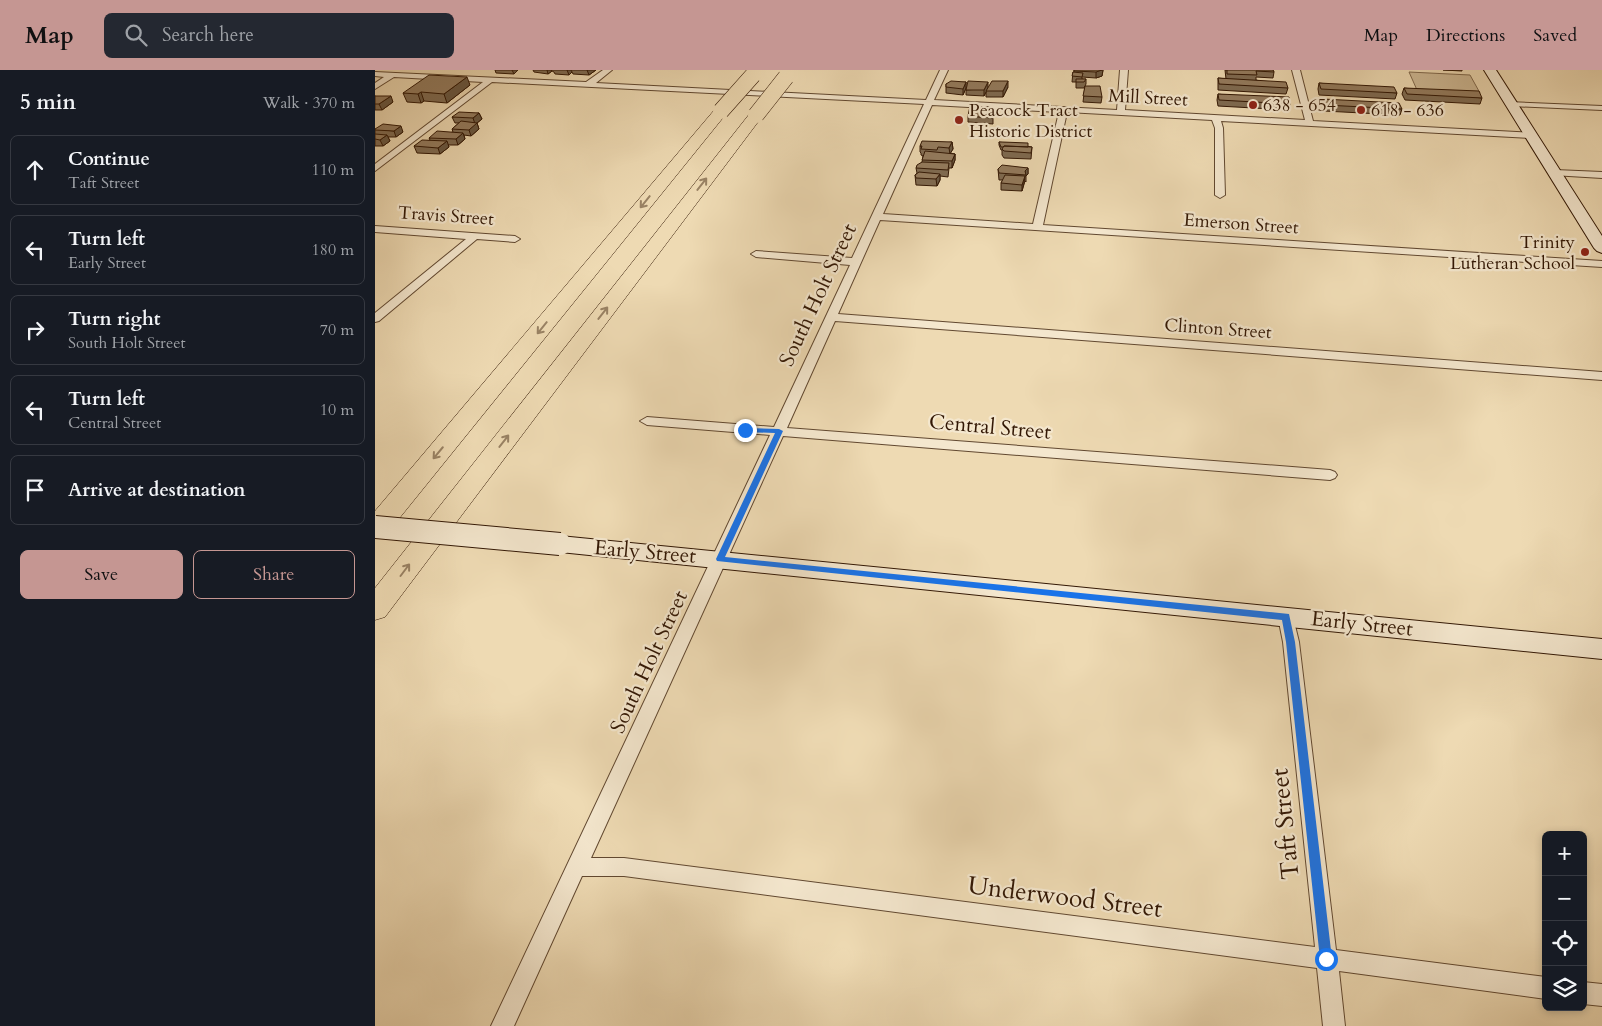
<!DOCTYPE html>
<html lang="en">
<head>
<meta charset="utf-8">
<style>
	body { margin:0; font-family:Cardo,serif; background:#242831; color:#f1f3f6 }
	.controls { position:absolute; right:15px; bottom:15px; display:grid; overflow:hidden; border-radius:8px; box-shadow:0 2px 8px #0003 }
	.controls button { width:45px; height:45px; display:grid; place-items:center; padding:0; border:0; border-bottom:1px solid #363941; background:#171b24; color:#f1f3f6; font:25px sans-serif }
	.stop { position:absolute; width:15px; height:15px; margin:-11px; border:4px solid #1a73e8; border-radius:50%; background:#fff }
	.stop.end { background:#1a73e8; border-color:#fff; box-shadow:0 1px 5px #0008 }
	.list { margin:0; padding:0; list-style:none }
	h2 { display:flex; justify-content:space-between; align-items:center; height:65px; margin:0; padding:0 20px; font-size:21px }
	h2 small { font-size:16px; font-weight:400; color:#9ea1a6 }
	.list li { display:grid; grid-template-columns:32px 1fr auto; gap:15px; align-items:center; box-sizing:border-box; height:70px; margin:0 10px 10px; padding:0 10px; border:1px solid #363941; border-radius:8px }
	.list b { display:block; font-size:19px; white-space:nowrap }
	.list p { margin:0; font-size:16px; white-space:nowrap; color:#9ea1a6 }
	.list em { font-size:16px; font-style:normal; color:#9ea1a6 }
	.actions { display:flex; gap:10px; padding:15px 20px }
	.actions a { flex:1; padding:11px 0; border:1px solid #c59692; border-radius:8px; text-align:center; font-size:18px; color:#c59692 }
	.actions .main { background:#c59692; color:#111 }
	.icon { flex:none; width:28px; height:28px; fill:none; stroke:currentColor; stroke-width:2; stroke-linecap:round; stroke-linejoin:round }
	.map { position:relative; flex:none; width:1227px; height:956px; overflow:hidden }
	header { display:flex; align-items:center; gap:30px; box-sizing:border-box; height:70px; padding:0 25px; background:#c59692; color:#111 }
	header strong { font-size:24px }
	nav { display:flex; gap:28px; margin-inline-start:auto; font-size:18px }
	.search { width:350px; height:45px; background:#242831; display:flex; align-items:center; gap:12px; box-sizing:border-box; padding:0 18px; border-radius:8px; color:#9ea1a6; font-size:19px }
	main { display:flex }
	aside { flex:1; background:#171b24 }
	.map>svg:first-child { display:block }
	.green { fill:#ceb995; stroke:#80684c }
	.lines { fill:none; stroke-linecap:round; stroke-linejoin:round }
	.street-casing { stroke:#614830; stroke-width:2 }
	.secondary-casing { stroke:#321704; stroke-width:2 }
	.highway-casing { stroke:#321704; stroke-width:1 }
	.street { fill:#f4e7ce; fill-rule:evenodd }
	.secondary { fill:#f4e7ce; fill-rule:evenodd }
	.highway { fill:#eedab3; fill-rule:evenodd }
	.secondary-bridge-casing { stroke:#321704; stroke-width:24; stroke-linecap:butt }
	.highway-bridge-casing { stroke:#321704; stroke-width:17; stroke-linecap:butt }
	.secondary-bridge { stroke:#f4e7ce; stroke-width:22 }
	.highway-bridge { stroke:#eedab3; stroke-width:16 }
	.wall { fill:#7f6b52; stroke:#321704 }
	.shaded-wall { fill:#685742; stroke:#321704 }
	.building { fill:#947c5f; stroke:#321704 }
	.oneway { stroke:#998264 }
	.route { fill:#1a73e8 }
	.poi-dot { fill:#8f2418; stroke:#f4e7ce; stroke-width:2 }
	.labels { text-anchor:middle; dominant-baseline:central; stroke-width:4.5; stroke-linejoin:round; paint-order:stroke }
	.far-street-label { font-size:18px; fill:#321704; stroke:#f4e7ce }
	.far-poi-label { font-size:18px; fill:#321704; stroke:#f4e7ce; text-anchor:start }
	.street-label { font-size:21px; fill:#321704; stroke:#f4e7ce }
	.near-street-label { font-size:25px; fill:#321704; stroke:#f4e7ce }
</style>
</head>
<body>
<header>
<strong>Map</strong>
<div class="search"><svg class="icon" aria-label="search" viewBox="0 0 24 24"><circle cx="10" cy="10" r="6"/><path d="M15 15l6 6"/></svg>Search here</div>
<nav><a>Map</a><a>Directions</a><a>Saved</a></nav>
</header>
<main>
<aside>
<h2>5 min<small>Walk · 370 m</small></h2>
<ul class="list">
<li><svg class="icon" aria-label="ahead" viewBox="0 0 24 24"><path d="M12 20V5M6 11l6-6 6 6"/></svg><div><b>Continue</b><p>Taft Street</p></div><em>110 m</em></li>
<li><svg class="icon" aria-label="left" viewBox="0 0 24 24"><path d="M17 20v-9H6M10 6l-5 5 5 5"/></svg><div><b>Turn left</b><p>Early Street</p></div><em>180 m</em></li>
<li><svg class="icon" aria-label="right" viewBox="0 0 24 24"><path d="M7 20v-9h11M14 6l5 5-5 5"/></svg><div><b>Turn right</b><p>South Holt Street</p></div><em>70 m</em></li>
<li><svg class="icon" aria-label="left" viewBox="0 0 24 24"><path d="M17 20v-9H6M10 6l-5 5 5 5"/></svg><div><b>Turn left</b><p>Central Street</p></div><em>10 m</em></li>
<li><svg class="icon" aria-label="arrive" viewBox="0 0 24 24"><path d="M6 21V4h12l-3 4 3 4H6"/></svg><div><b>Arrive at destination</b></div></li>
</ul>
<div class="actions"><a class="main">Save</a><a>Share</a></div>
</aside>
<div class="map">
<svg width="1227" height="956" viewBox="0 0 1227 956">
	<rect width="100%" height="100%" fill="#eedab3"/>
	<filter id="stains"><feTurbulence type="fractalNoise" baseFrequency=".004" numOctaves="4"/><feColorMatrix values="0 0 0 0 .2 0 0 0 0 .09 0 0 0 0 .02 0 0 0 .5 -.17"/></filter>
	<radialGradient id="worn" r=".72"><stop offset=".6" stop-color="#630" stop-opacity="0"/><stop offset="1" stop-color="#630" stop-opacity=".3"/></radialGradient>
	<path class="green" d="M 1034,2 L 1095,5 L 1105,23 L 1042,20 Z"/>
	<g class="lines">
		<g class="street-casing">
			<path id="street" d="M 228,0 L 237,0 L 221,13 L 551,30 L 565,0 L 573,0 L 559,30 L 742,40 L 745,0 L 753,0 L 750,40 L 930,50 L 917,0 L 925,0 L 938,51 L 1158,63 L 1158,67 L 1155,68 L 846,51 L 848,58 L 850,125 L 845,128 L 840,125 L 840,58 L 837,50 L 692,42 L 668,155 L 1227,191 L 1227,197 L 505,150 L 463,244 L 1227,302 L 1227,310 L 460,251 L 412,358 L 955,400 L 960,402 L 962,405 L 960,408 L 955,410 L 408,366 L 216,788 L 249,788 L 940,877 L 908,572 L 903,547 L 905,543 L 911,541 L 917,543 L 924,572 L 961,880 L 1171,907 L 1171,929 L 964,901 L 970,956 L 948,956 L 942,898 L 249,806 L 207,806 L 139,956 L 116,956 L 395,365 L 272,355 L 265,351 L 272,347 L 399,357 L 475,195 L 381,187 L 376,184 L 381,181 L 477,188 L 549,34 L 117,12 L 0,101 L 0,94 L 108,12 L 19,7 L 0,19 L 0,13 L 9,7 L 0,6 L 0,2 L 211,12 ZM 557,35 L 684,42 L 658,154 L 508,144 Z
				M 1133,32 L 1227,36 L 1227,40 L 1136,36 L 1132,34 Z
				M 1180,100 L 1227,102 L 1227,108 L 1177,105 L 1177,101 Z
				M 0,156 L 140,166 L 145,169 L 140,172 L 102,169 L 4,251 L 0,252 L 0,243 L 91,169 L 0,162 Z
				M 1208,912 L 1227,914 L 1227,936 L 1208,934 Z"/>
		</g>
		<g class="secondary-casing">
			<path id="secondary" d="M 1109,0 L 1121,0 L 1227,166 L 1227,183 L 1222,181 L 1219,178 Z
				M 185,466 L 1227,569 L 1227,589 L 185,482 L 177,480 L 174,474 L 177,468 Z"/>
		</g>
		<g class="highway-casing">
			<path id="highway" d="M 346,36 L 351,38 L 354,41 L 351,44 L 10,466 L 0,468 L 0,441 L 341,38 Z
				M 381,40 L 386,42 L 389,45 L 386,48 L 10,547 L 0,550 L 0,518 L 376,42 Z"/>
		</g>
		<use href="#street" class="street"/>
		<use href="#secondary" class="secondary"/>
		<use href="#highway" class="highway"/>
		<g class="secondary-bridge-casing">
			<path id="secondary-bridge" d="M 0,457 L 185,474"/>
		</g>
		<g class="highway-bridge-casing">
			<path id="highway-bridge" d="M 346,41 L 378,5
				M 381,45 L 411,7"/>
		</g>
		<use href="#secondary-bridge" class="secondary-bridge"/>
		<use href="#highway-bridge" class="highway-bridge"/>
	</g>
	<path class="wall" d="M 120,0 L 143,0 L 139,4 L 121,3 Z
		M 158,0 L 221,0 L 214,5 L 198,4 L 197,2 L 194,5 L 180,4 L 179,2 L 177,1 L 173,4 L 159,2 Z
		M 699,0 L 728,0 L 727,6 L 721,8 L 707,7 L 707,9 L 711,9 L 711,14 L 710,16 L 727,27 L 726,33 L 708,32 L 710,16 L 709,18 L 701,18 L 701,12 L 697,12 L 698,2 L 699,2 Z
		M 850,0 L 898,0 L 899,2 L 898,8 L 881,7 L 881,10 L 913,18 L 911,24 L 843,20 L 843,8 L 851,9 Z
		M 1068,0 L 1087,0 L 1087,1 Z
		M 591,12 L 591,18 L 588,25 L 571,23 L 571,14 Z
		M 944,13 L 1022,23 L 1020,29 L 944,25 L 943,19 Z
		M 95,15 L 72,33 L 49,31 L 46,33 L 32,32 L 28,23 Z
		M 633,17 L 628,27 L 611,27 L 611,22 L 609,26 L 591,25 L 591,20 Z
		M 1029,18 L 1107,28 L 1105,34 L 1030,30 L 1027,24 Z
		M 843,24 L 915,34 L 914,40 L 843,36 L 842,30 Z
		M 0,26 L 18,32 L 7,40 L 0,40 Z
		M 948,29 L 1027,39 L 1025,45 L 949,41 L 947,35 Z
		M 104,43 L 107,49 L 102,53 L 104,59 L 96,66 L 89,65 L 90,69 L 83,75 L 73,75 L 74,77 L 65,84 L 42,83 L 39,76 L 55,70 L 54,68 L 78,62 L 77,59 L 84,53 L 80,53 L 77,47 Z
		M 593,46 L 618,48 L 618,54 L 593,52 Z
		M 0,59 L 28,62 L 21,67 L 13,67 L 15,71 L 8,76 L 0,76 Z
		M 577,72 L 578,79 L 575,83 L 580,84 L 580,90 L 577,98 L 574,98 L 573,107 L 565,106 L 565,110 L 562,116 L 541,115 L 540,105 L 542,103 L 541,98 L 547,92 L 548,86 L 546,85 L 546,83 L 545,82 L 545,76 Z
		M 624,72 L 657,77 L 656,89 L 629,88 L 627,85 L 627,80 L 626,80 L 624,75 Z
		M 653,98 L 653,104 L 651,106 L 651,112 L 650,111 L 647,121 L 626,120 L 626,113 L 628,110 L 624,110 L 623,99 Z"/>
	<path class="shaded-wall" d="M 137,0 L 143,0 L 139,4 Z
		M 172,0 L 176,0 L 177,1 L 173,4 Z
		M 192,0 L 196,0 L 197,2 L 194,5 Z
		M 212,0 L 221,0 L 214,5 Z
		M 725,0 L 728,0 L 727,6 L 721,8 L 721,2 Z
		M 92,7 L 95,15 L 72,33 L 69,24 Z
		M 633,11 L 633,17 L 628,27 L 628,21 Z
		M 591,12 L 591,18 L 588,25 L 588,19 Z
		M 613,12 L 613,18 L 609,26 L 609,20 Z
		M 46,22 L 49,31 L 46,33 L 43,24 Z
		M 16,26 L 18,32 L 7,40 L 4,34 Z
		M 104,43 L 107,49 L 102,53 L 104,59 L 96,66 L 94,60 L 100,54 L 98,48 Z
		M 26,56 L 28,62 L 21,67 L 19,61 Z
		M 88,63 L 90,69 L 83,75 L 81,69 Z
		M 12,65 L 15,71 L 8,76 L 5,70 Z
		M 72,71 L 74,77 L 65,84 L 63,78 Z
		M 577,72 L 578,79 L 575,84 L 574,78 Z
		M 580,84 L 580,90 L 577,98 L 577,91 Z
		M 653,98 L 653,104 L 651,106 L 650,101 Z
		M 565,104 L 565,110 L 562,116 L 561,109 Z
		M 650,106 L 649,113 L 647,121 L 647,115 Z"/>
	<path class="building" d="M 699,0 L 727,0 L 721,2 L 699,1 Z
		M 852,0 L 898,0 L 899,2 L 881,1 L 882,5 L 852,4 Z
		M 698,2 L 708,3 L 707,7 L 697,6 Z
		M 54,5 L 92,7 L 69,24 L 46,22 L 43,24 L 28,23 Z
		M 843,8 L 911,12 L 913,18 L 844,14 Z
		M 701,9 L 711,9 L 709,12 L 701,12 Z
		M 576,11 L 591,12 L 588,19 L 571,17 L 571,14 Z
		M 593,11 L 613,12 L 609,20 L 591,20 Z
		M 617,11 L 633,11 L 628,21 L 611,21 Z
		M 944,13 L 1019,17 L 1022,23 L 946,19 Z
		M 710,16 L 725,16 L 727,27 L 708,26 Z
		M 1029,18 L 1104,21 L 1107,28 L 1032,24 Z
		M 843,24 L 914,27 L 915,34 L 844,30 Z
		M 0,26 L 16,26 L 4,34 L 0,34 Z
		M 948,29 L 1024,33 L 1027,39 L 950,35 Z
		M 595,36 L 617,37 L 618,48 L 593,46 Z
		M 84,42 L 104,43 L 98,48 L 77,47 Z
		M 86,51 L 102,53 L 94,60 L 77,59 Z
		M 8,54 L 26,56 L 19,61 L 0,60 L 0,59 Z
		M 62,61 L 88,63 L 81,69 L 54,68 Z
		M 0,64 L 12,65 L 5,70 L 0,69 Z
		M 47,70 L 72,71 L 63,78 L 39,76 Z
		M 547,71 L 577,72 L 574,78 L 563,77 L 562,80 L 546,79 L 547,76 L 545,76 Z
		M 624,72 L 627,72 L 653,73 L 653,77 L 629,76 L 628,77 L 626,77 Z
		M 629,76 L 657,77 L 656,83 L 629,81 L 627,79 Z
		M 550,81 L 580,84 L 577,91 L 547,90 Z
		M 547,92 L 574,93 L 573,100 L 541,98 L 542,95 Z
		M 627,95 L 653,98 L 650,101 L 651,105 L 624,103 L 623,99 Z
		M 544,102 L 565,104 L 561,109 L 541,108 L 540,105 Z
		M 630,105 L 650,106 L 647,115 L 626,113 Z"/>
	<defs><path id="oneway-shaft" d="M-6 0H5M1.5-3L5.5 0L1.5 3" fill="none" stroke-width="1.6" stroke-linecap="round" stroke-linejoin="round" transform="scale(1.25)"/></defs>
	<g class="oneway">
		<use href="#oneway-shaft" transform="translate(327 114) rotate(-52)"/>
		<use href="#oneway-shaft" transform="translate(270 132) rotate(129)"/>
		<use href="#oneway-shaft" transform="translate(228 243) rotate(-52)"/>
		<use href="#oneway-shaft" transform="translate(167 258) rotate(129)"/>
		<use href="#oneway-shaft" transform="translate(129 371) rotate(-52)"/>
		<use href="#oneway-shaft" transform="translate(63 383) rotate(130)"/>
		<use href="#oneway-shaft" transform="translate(30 500) rotate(-53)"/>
	</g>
	<path class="route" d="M 367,358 L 404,359 L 408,361 L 350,487 L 914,544 L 920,572 L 957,889 L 955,893 L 951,895 L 947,893 L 945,889 L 911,572 L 907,550 L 342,491 L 341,489 L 400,363 L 370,362 L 367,361 Z"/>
	<g class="poi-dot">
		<circle cx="878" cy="35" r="5"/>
		<circle cx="986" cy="40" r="5"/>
		<circle cx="584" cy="50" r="5"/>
		<circle cx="1210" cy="182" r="5"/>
	</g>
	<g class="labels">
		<g class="far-street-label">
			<text transform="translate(773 28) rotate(3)">Mill Street</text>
			<text transform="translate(71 146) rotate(4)">Travis Street</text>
			<text transform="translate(866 154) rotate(4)">Emerson Street</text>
			<text transform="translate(843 259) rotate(4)">Clinton Street</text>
		</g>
		<g class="far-poi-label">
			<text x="888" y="35">638 - 654</text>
			<text x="594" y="40">Peacock Tract<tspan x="594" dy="21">Historic District</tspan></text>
			<text x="996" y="40">618 - 636</text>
			<text x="1200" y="172" text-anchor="end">Trinity<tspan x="1200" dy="21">Lutheran School</tspan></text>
		</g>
		<g class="street-label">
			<text transform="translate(443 225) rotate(-65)">South Holt Street</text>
			<text transform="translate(615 357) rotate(5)">Central Street</text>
			<text transform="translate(270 482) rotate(5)">Early Street</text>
			<text transform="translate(987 554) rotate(6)">Early Street</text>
			<text transform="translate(274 592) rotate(-65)">South Holt Street</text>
		</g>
		<g class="near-street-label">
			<text transform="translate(910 754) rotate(-96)">Taft Street</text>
			<text transform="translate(690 827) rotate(7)">Underwood Street</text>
		</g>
	</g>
	<rect width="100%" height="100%" filter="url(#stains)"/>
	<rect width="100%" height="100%" fill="url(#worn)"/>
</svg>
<div class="controls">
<button>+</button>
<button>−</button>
<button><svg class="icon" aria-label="locate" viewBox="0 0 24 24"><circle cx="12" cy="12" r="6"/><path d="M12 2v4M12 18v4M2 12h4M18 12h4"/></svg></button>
<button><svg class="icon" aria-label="layers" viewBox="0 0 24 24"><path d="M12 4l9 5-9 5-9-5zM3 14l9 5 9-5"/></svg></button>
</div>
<div class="stop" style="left:951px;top:889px"></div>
<div class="stop end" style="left:370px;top:360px"></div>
</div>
</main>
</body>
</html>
